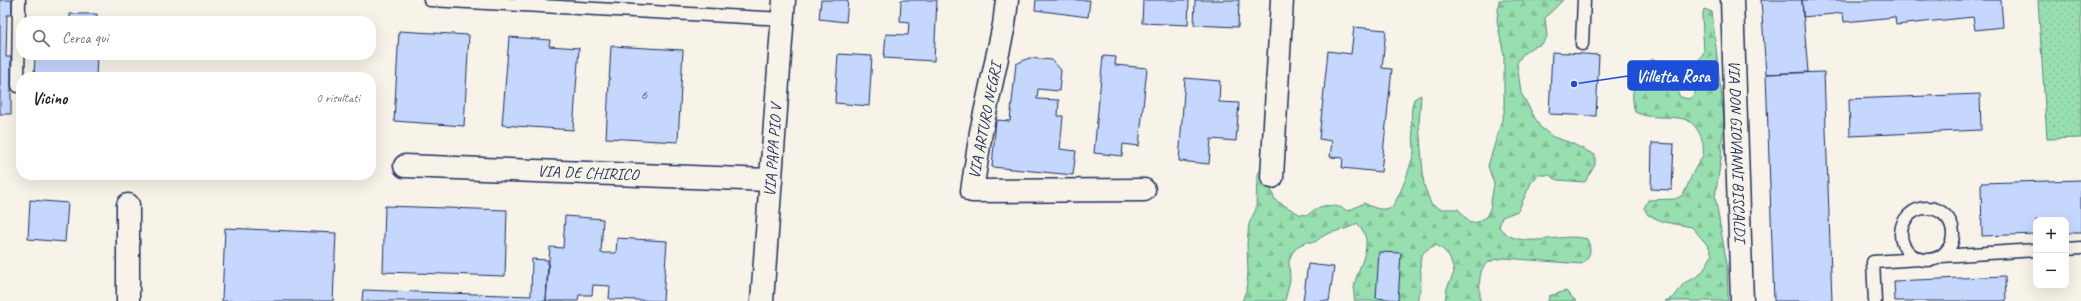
<!DOCTYPE html>
<html lang="it">
<head>
<meta charset="utf-8">
<style>
	body { margin:0; font-family:Caveat,sans-serif; background:#f6f6f6; color:#202124 }
	.controls { position:absolute; right:12px; bottom:12px; display:grid; overflow:hidden; border-radius:8px; box-shadow:0 4px 16px #0002 }
	.controls button { width:36px; height:36px; display:grid; place-items:center; padding:0; border:0; border-bottom:1px solid #e0e0e0; background:#fff; color:#202124; font:20px sans-serif }
	.list { margin:0; padding:0; list-style:none }
	h2 { display:flex; justify-content:space-between; align-items:center; height:52px; margin:0; padding:0 16px; font-size:17px }
	h2 small { font-size:13px; font-weight:400; color:#757577 }
	.icon { flex:none; width:22px; height:22px; fill:none; stroke:currentColor; stroke-width:2; stroke-linecap:round; stroke-linejoin:round }
	.map { position:relative; flex:none; width:2081px; height:301px; overflow:hidden }
	.search { position:absolute; background:#fff; box-shadow:0 4px 16px #0002; left:16px; top:16px; width:360px; height:44px; display:flex; align-items:center; gap:10px; box-sizing:border-box; padding:0 14px; border-radius:16px; color:#757577; font-size:15px }
	.panel { position:absolute; background:#fff; box-shadow:0 4px 16px #0002; left:16px; top:72px; width:360px; height:108px; border-radius:16px }
	.map>svg:first-child { display:block }
	.grass { fill:url(#grass-dots); stroke:#598786 }
	.forest { fill:url(#forest-firs); stroke:#598786 }
	.building { fill:#c6d7fd; stroke:#1b2f5e }
	.lines { fill:none; stroke-linecap:round; stroke-linejoin:round }
	.lane-casing { stroke:#1b2f5e; stroke-width:15 }
	.street-casing { stroke:#1b2f5e; stroke-width:25 }
	.lane { stroke:#f7f3e8; stroke-width:12 }
	.street { stroke:#f7f3e8; stroke-width:22 }
	.labels { text-anchor:middle; dominant-baseline:central; stroke-width:3; stroke-linejoin:round; paint-order:stroke }
	.number-label { font-size:14px; fill:#465986 }
	.street-label { font-size:16px; fill:#1b2f5e; stroke:#f7f3e8 }
	.leader { fill:none; stroke:#1d4ed8; stroke-width:1.5 }
	.callout-dot { fill:#1d4ed8; stroke:#f7f3e8; stroke-width:1.5 }
	.callout { fill:#1d4ed8; stroke:#1d4ed8; stroke-width:1.5 }
	.callout-label { font-size:17px; text-anchor:middle; font-weight:bold; fill:#fff }
</style>
</head>
<body>
<div class="map">
<svg width="2081" height="301" viewBox="0 0 2081 301">
	<defs>
		<pattern id="grass-dots" width="8" height="8" patternUnits="userSpaceOnUse"><rect width="8" height="8" fill="#97dfae"/><path d="M2 2h.1M6 6h.1" fill="none" stroke="#82c098" stroke-width="1.8" stroke-linecap="round"/></pattern>
		<pattern id="forest-firs" width="22" height="20" patternUnits="userSpaceOnUse"><rect width="22" height="20" fill="#97dfae"/><path d="M5 1l3.5 6h-7zM16 11l3.5 6h-7z" fill="#82c098"/></pattern>
	</defs>
	<rect width="100%" height="100%" fill="#f7f3e8"/>
	<filter id="ink" filterUnits="userSpaceOnUse"><feTurbulence type="fractalNoise" baseFrequency=".025" numOctaves="2"/><feDisplacementMap in="SourceGraphic" scale="8" xChannelSelector="R" yChannelSelector="G"/><feConvolveMatrix kernelMatrix="1 2 1 2 8 2 1 2 1" color-interpolation-filters="sRGB"/></filter>
	<g filter="url(#ink)">
		<path class="grass" d="M 2038,0 L 2081,0 L 2081,138 L 2047,139 Z"/>
		<path class="forest" d="M 1499,0 L 1563,0 L 1545,18 L 1547,37 L 1542,44 L 1531,48 L 1522,55 L 1517,63 L 1521,93 L 1540,127 L 1553,137 L 1571,143 L 1595,155 L 1595,165 L 1585,182 L 1557,180 L 1549,175 L 1539,175 L 1532,181 L 1518,211 L 1502,217 L 1499,227 C 1519,253 1560,231 1587,239 C 1592,250 1591,255 1582,264 L 1504,258 C 1475,261 1480,278 1480,301 L 1445,301 L 1447,288 L 1454,273 C 1452,260 1448,251 1436,245 C 1415,254 1421,261 1421,279 C 1421,286 1419,294 1417,301 L 1355,301 C 1347,273 1382,248 1357,223 C 1344,233 1330,228 1315,242 L 1306,242 L 1298,246 L 1292,253 L 1289,261 L 1290,280 L 1285,301 L 1242,301 L 1246,291 L 1248,273 L 1247,244 L 1249,224 L 1256,209 L 1257,173 L 1264,169 L 1275,200 L 1299,214 L 1308,215 C 1320,203 1334,203 1348,211 L 1364,203 C 1372,207 1382,212 1391,207 C 1398,203 1413,160 1414,151 C 1414,133 1408,117 1414,99 L 1421,95 L 1419,124 L 1424,185 L 1431,204 L 1440,209 L 1458,209 L 1470,223 L 1478,222 L 1486,217 L 1490,209 L 1494,184 L 1488,166 L 1504,113 L 1504,56 L 1497,21 Z
			M 1704,9 L 1712,12 L 1724,119 L 1721,159 L 1715,197 L 1727,264 L 1728,301 L 1665,301 L 1674,297 L 1684,283 L 1698,276 L 1703,271 L 1712,255 L 1709,247 L 1692,227 L 1664,222 L 1648,215 L 1644,208 L 1648,200 L 1675,199 L 1683,195 C 1689,184 1692,172 1699,162 C 1701,159 1703,157 1703,154 C 1705,141 1697,122 1684,119 C 1667,115 1650,120 1635,112 C 1629,92 1635,70 1653,59 C 1670,66 1673,81 1680,97 L 1689,99 L 1695,93 L 1695,66 L 1704,52 L 1702,17 Z
			M 1566,291 L 1576,301 L 1548,301 L 1549,296 Z"/>
		<path class="building" d="M 0,0 L 12,0 L 12,15 L 7,15 L 6,57 L 11,57 L 11,114 L 0,114 Z
			M 821,0 L 848,0 L 846,22 L 819,19 Z
			M 901,0 L 937,0 L 934,61 L 884,58 L 886,34 L 908,35 L 909,22 L 900,21 Z
			M 1036,0 L 1090,0 L 1088,17 L 1035,10 Z
			M 1143,0 L 1189,0 L 1188,25 L 1142,23 Z
			M 1195,0 L 1239,0 L 1238,27 L 1194,25 Z
			M 1761,0 L 1802,0 L 1808,72 L 1766,74 Z
			M 1802,0 L 2001,0 L 2003,27 L 1975,30 L 1973,17 L 1896,25 L 1895,17 L 1844,22 L 1843,13 L 1803,17 Z
			M 70,14 L 97,14 L 97,21 L 70,21 Z
			M 1354,27 L 1386,30 L 1382,68 L 1392,69 L 1381,172 L 1342,168 L 1343,158 L 1330,157 L 1332,141 L 1319,139 L 1328,51 L 1351,54 Z
			M 399,31 L 469,35 L 464,126 L 394,121 Z
			M 509,37 L 550,40 L 549,46 L 579,48 L 573,130 L 502,125 Z
			M 611,46 L 683,50 L 678,142 L 606,138 Z
			M 1552,52 L 1599,55 L 1596,116 L 1549,114 Z
			M 838,54 L 872,56 L 869,106 L 835,103 Z
			M 35,55 L 97,55 L 96,77 L 34,77 Z
			M 1103,56 L 1116,57 L 1115,65 L 1147,68 L 1139,146 L 1123,144 L 1122,156 L 1094,153 Z
			M 1029,58 L 1052,60 L 1061,70 L 1059,91 L 1038,89 L 1037,99 L 1059,100 L 1058,116 L 1063,116 L 1060,149 L 1076,151 L 1073,175 L 992,167 L 996,120 L 1010,121 L 1016,64 Z
			M 1824,72 L 1832,301 L 1774,301 L 1766,74 Z
			M 1185,78 L 1220,81 L 1219,102 L 1239,103 L 1236,141 L 1211,139 L 1209,164 L 1179,161 Z
			M 1980,94 L 1981,130 L 1850,136 L 1849,99 Z
			M 1652,143 L 1674,144 L 1672,190 L 1651,189 Z
			M 2081,180 L 2081,233 L 2066,233 L 2066,220 L 2036,220 L 2036,234 L 1982,236 L 1981,183 Z
			M 30,200 L 68,203 L 65,242 L 28,239 Z
			M 385,206 L 507,210 L 505,276 L 383,272 Z
			M 565,216 L 603,219 L 601,253 L 616,253 L 617,238 L 667,241 L 663,301 L 609,299 L 610,286 L 593,285 L 592,295 L 579,295 L 578,301 L 546,301 L 550,247 L 563,248 Z
			M 225,228 L 336,233 L 333,301 L 222,301 Z
			M 1379,252 L 1401,253 L 1398,300 L 1376,298 Z
			M 532,259 L 548,260 L 546,301 L 362,301 L 363,290 L 531,296 Z
			M 1308,264 L 1334,267 L 1329,301 L 1303,301 Z
			M 2005,276 L 2006,301 L 1895,301 L 1894,281 Z"/>
		<g class="lines">
			<g class="lane-casing">
				<path id="lane" d="M 430,0 L 783,19
					M 1582,44 L 1584,0
					M 18,86 L 19,0
					M1901 234a26 26 0 1 1 52 0a26 26 0 1 1-52 0Z
					M 2066,249 L 2081,248
					M 1941,256 L 2036,250
					M 1875,301 L 1873,262 L 1919,259"/>
			</g>
			<g class="street-casing">
				<g id="street">
					<path d="M 1007,0 L 1004,25 L 981,132 L 972,191 L 1144,190"/>
					<path id="s1" d="M 1732,0 L 1742,301"/>
					<path id="s2" d="M 405,166 L 771,180"/>
					<path d="M 1272,177 L 1282,0"/>
					<path d="M 128,301 L 128,205"/>
					<path id="s3" d="M 762,301 L 784,0"/>
				</g>
			</g>
			<use href="#lane" class="lane"/>
			<use href="#street" class="street"/>
		</g>
	</g>
	<g class="labels">
		<g class="number-label">
			<text x="644" y="94">6</text>
		</g>
		<g class="street-label">
			<text transform="translate(985 121) rotate(-79)">VIA ARTURO NEGRI</text>
			<text stroke="none"><textPath href="#s3" startOffset="151">VIA PAPA PIO V</textPath></text>
			<text stroke="none"><textPath href="#s1" startOffset="151">VIA DON GIOVANNI BISCALDI</textPath></text>
			<text stroke="none"><textPath href="#s2" startOffset="183">VIA DE CHIRICO</textPath></text>
		</g>
	</g>
	<path class="leader" d="M1574 84L1628 76"/>
	<circle class="callout-dot" cx="1574" cy="84" r="4"/>
	<rect class="callout" x="1628" y="61" width="90" height="29" rx="4"/>
	<g class="callout-label">
		<text x="1673" y="82">Villetta Rosa</text>
	</g>
</svg>
<div class="controls">
<button>+</button>
<button>−</button>
</div>
<div class="search"><svg class="icon" aria-label="search" viewBox="0 0 24 24"><circle cx="10" cy="10" r="6"/><path d="M15 15l6 6"/></svg>Cerca qui</div>
<section class="panel">
<h2>Vicino<small>0 risultati</small></h2>
<ul class="list">
</ul>
</section>
</div>
</body>
</html>
